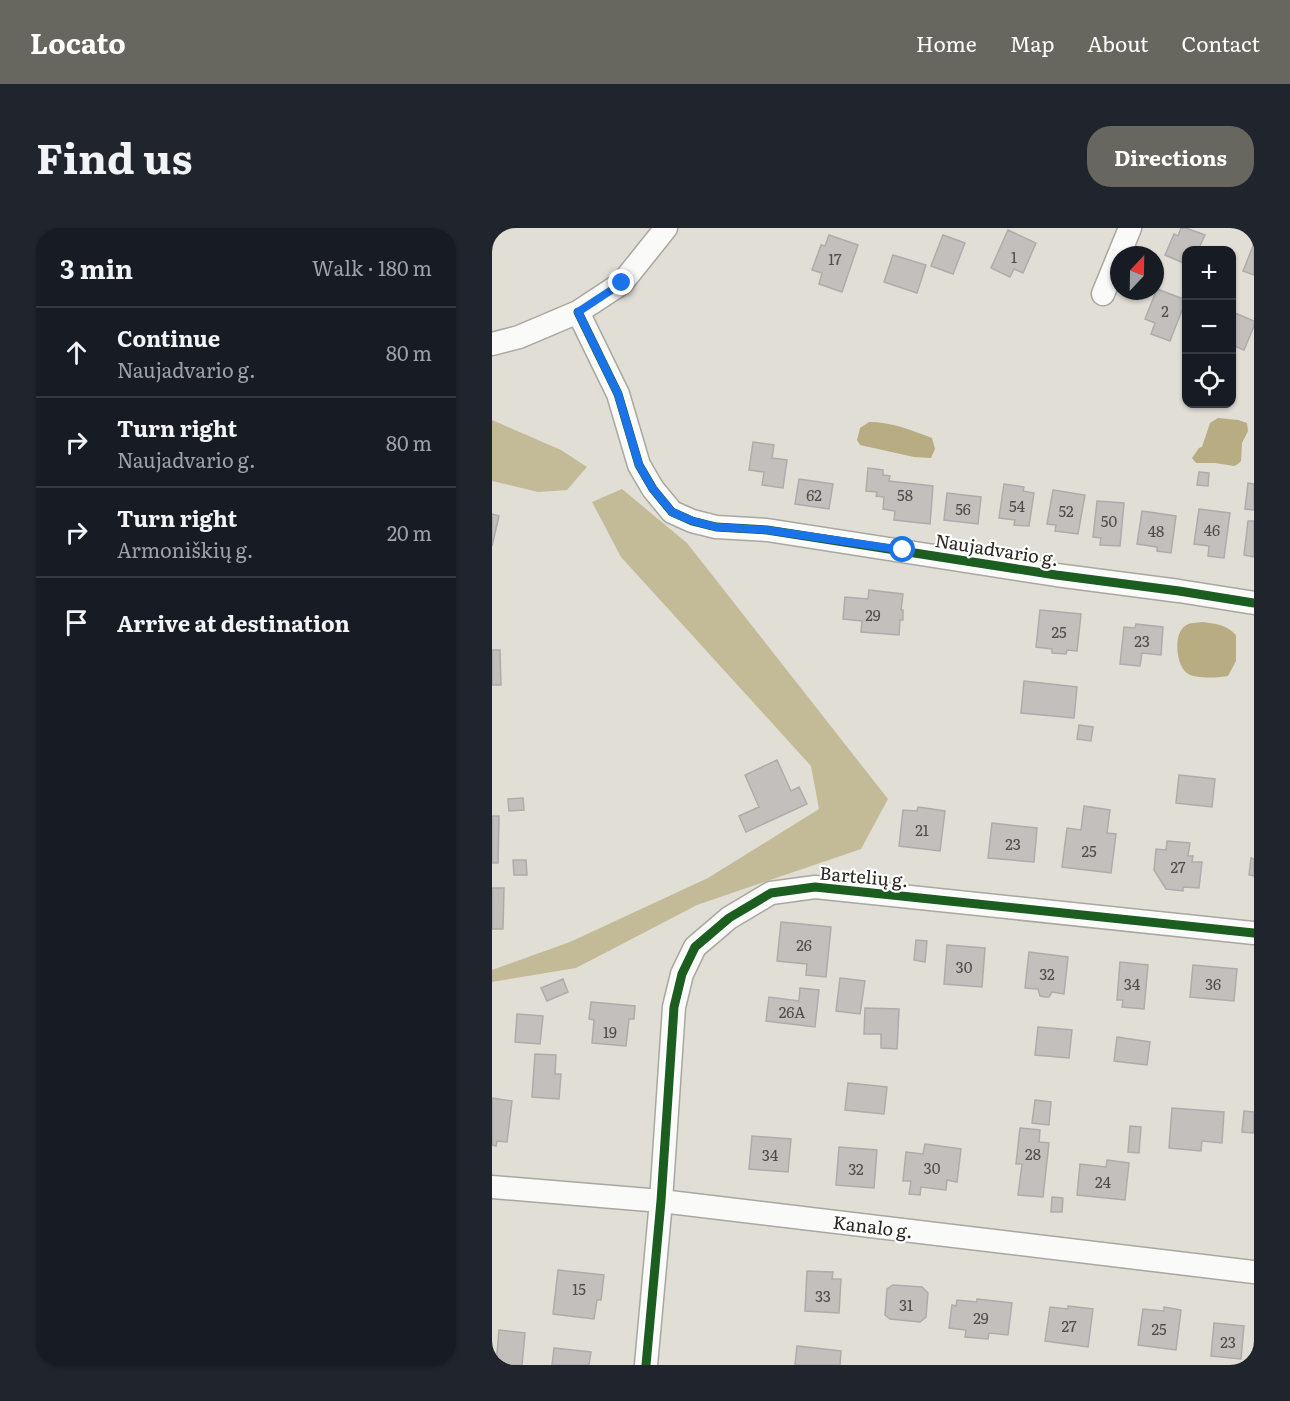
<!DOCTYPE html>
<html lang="en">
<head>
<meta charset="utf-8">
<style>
	body { margin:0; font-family:Literata,serif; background:#20242c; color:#f1f3f6 }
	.controls { position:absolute; right:18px; top:18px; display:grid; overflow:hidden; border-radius:12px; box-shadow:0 2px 4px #0004 }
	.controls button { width:54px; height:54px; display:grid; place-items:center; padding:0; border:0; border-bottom:2px solid #363941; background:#171b24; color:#f1f3f6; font:30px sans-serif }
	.compass { position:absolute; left:618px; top:18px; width:54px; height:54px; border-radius:50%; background:#171b24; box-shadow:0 2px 4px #0004; rotate:22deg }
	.stop { position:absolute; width:18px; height:18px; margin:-14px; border:4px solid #1a73e8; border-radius:50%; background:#fff }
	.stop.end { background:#1a73e8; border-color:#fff; box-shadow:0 2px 6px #0008 }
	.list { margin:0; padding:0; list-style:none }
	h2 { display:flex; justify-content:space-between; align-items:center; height:78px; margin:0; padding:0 24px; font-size:26px }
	h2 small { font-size:20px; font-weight:400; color:#9ea1a6 }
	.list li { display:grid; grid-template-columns:39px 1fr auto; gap:18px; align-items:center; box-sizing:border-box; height:90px; padding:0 24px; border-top:2px solid #363941 }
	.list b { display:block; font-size:22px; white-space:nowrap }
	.list p { margin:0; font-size:20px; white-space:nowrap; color:#9ea1a6 }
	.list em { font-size:20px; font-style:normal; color:#9ea1a6 }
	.icon { flex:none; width:33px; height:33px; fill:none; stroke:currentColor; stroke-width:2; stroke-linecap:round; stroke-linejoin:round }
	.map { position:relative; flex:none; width:762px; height:1137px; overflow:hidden; border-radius:24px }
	header { display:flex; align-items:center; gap:36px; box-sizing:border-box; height:84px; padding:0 30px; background:#68675f; color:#fff }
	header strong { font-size:28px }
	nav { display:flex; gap:33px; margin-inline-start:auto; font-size:21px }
	.intro { display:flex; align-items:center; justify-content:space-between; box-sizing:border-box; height:144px; padding:0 36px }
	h1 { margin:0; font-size:42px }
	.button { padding:15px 27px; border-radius:24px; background:#68675f; color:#fff; font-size:21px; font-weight:700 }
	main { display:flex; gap:36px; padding:0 36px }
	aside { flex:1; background:#171b24; border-radius:24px; box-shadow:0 2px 4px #0004 }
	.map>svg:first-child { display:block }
	.forest { fill:#c3bb97 }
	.water { fill:#b7ac82 }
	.building { fill:#c2bfbd; stroke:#aeacaa; stroke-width:1.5 }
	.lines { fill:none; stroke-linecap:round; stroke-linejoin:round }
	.minor-casing { stroke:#a8a7a0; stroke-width:25 }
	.minor { stroke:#fafaf9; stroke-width:22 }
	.cycleway-casing { stroke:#fff; stroke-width:13 }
	.cycleway { stroke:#1b5e20; stroke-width:9 }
	.route { stroke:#1a73e8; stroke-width:8 }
	.labels { text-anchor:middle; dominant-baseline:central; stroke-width:4.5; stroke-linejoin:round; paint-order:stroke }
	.number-label { font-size:15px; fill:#4e4d47 }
	.street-label { font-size:18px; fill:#282720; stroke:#fff }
</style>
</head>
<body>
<header>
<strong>Locato</strong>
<nav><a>Home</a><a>Map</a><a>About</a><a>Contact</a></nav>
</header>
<div class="intro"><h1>Find us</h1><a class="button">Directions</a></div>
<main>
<aside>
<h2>3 min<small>Walk · 180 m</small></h2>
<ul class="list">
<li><svg class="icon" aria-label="ahead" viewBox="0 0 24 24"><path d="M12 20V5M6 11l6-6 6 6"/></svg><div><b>Continue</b><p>Naujadvario g.</p></div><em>80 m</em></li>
<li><svg class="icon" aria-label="right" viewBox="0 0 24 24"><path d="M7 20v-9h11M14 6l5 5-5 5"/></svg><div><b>Turn right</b><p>Naujadvario g.</p></div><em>80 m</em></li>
<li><svg class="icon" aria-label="right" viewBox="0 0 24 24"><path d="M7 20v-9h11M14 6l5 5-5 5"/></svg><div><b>Turn right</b><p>Armoniškių g.</p></div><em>20 m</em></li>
<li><svg class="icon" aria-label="arrive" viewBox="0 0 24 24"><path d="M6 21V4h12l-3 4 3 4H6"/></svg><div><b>Arrive at destination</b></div></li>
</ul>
</aside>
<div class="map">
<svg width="762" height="1137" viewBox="0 0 762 1137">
	<rect width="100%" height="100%" fill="#e0ded5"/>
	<path class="forest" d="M 0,192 L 69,222 L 95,239 L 75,262 L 46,264 L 0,253 Z
		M 130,261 L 195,315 L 396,571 L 369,621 L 205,677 L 84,740 L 0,754 L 0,742 L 78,714 L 216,650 L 327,581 L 319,538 L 129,329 L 100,274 Z"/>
	<path class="water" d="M 726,190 L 746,192 L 755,195 L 756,203 L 750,215 L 749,233 L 746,236 L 742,238 L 723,235 L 704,235 L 700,230 L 707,220 L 710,219 L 718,195 Z
		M 377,194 C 400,194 419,202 440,210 L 443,221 L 439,230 L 422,229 L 368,217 L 365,212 L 368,200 Z
		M 711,394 C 725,396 735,397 744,407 L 744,433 L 736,448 C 727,450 702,451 695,445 C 684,437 681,406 693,398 C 698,394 705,395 711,394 Z"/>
	<path class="building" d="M 689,0 L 694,0 L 713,7 L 706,22 L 694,22 L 694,36 L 673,27 L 682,6 L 686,8 Z
		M 516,2 L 544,15 L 531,45 L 522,41 L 518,49 L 499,40 Z
		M 337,7 L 366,17 L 350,64 L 327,56 L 330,45 L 320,42 L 329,17 L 333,18 Z
		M 451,7 L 473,15 L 461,46 L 439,38 Z
		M 761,18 L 762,18 L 762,47 L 751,43 Z
		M 401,27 L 434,37 L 425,65 L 392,54 Z
		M 665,61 L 694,72 L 678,113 L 659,106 L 663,95 L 653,91 Z
		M 743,85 L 762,93 L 762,98 L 752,122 L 740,117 L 740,93 Z
		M 261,214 L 282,217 L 280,230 L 295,232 L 291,260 L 270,257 L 272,244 L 257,242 Z
		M 376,240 L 391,242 L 391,247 L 398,248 L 397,253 L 441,258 L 438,296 L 402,292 L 403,283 L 391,281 L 392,269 L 384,268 L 385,264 L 374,263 Z
		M 707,244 L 717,245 L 716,258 L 705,257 Z
		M 307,251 L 341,256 L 337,281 L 303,276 Z
		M 756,255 L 762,256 L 762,282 L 753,281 Z
		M 512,256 L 532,259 L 531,263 L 542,265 L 537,298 L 522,297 L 523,292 L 507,290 Z
		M 561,262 L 593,267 L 586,306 L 563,303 L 564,297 L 555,296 Z
		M 455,265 L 489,269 L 486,296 L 452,292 Z
		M 605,273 L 632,275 L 628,318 L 608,317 L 609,310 L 601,309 Z
		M 707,281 L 738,285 L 732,330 L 716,328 L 717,318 L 702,316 Z
		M 650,283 L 684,288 L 679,325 L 665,323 L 665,319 L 645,316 Z
		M 0,286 L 7,288 L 0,318 Z
		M 756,293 L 762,293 L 762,329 L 752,327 Z
		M 377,362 L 411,366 L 409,382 L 411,382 L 411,392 L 408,392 L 407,407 L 369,404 L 370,393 L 351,391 L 353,369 L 376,371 Z
		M 548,382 L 589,386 L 585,423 L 575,422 L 574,426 L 560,425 L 560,421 L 544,419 Z
		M 644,396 L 671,399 L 669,427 L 650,425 L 648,438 L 628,436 L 632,399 L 643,400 Z
		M 0,422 L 8,422 L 9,457 L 0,457 Z
		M 532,453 L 585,459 L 582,490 L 529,485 Z
		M 587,497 L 601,499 L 599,513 L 585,511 Z
		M 285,532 L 299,563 L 307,559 L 315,576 L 254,604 L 247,588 L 267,579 L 253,547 Z
		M 687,547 L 723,551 L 720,579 L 684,575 Z
		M 31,570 L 32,582 L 17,583 L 16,571 Z
		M 592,578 L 618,582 L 615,605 L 624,606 L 619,645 L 570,639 L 575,600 L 589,602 Z
		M 426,579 L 453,583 L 448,623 L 407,618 L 411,582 L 425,583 Z
		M 0,588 L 7,588 L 6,635 L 0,635 Z
		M 500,595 L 545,600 L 542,634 L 496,630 Z
		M 675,613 L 698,615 L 696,628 L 701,628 L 700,634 L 710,634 L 707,660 L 691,659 L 691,663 L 674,661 L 662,642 L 664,621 L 674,622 Z
		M 759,630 L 762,631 L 762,648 L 757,647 Z
		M 21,632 L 34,632 L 35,647 L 22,647 Z
		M 0,660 L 12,660 L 11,701 L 0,701 Z
		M 289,694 L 339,699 L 334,749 L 314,747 L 315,736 L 285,733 Z
		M 424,712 L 435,713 L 433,734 L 422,732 Z
		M 455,717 L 493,720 L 490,759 L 452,756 Z
		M 537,724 L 576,729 L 572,766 L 560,764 L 557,769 L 553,769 L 548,768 L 546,761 L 533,760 Z
		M 628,734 L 656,737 L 652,781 L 630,779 L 631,772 L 625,772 Z
		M 701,737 L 745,741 L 742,773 L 698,769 Z
		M 348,750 L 373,753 L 368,786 L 344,783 Z
		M 71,751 L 76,764 L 55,773 L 49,760 Z
		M 308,760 L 327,762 L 323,799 L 274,793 L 277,769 L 307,773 Z
		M 99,774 L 143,778 L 142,791 L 137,791 L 134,818 L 100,815 L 102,792 L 97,791 Z
		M 373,780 L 407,781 L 405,821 L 389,820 L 389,806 L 372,806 Z
		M 25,786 L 51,788 L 48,816 L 23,814 Z
		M 546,799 L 580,802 L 577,830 L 543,827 Z
		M 625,809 L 658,814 L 655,837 L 622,833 Z
		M 43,826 L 64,827 L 63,846 L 69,846 L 67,871 L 40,869 Z
		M 356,855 L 395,859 L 392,886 L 353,882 Z
		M 0,870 L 20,873 L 15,914 L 5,913 L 4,918 L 0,917 Z
		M 543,872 L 559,874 L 557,897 L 540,895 Z
		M 680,880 L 732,884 L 730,915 L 710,913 L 709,923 L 677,920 Z
		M 752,883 L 762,884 L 762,905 L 750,904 Z
		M 638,898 L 649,899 L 647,925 L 636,924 Z
		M 528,900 L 548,902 L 547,914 L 557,915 L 551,969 L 526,967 L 530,936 L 524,936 Z
		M 260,908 L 299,911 L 296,944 L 257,941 Z
		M 433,916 L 469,921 L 465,954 L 455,952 L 454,962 L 429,959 L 428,967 L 417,966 L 419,953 L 411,953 L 414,924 L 431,926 Z
		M 347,919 L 385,922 L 382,960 L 344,957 Z
		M 615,932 L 637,935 L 633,972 L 585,967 L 588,936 L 614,939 Z
		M 560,969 L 571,970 L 570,984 L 559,984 Z
		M 66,1042 L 112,1047 L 109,1072 L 105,1072 L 102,1091 L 61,1086 Z
		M 315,1043 L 341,1044 L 340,1051 L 349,1051 L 347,1085 L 313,1083 Z
		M 401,1057 L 430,1059 L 436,1065 L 434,1089 L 428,1094 L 398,1091 L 393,1087 L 395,1061 Z
		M 485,1071 L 520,1075 L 516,1107 L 497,1105 L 496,1111 L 473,1109 L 474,1102 L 457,1100 L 460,1077 L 464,1078 L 465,1072 L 485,1074 Z
		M 576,1078 L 601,1081 L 596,1119 L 553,1113 L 558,1079 L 576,1081 Z
		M 672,1079 L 689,1082 L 684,1122 L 646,1117 L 651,1081 L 672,1083 Z
		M 722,1095 L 752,1098 L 749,1131 L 719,1128 Z
		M 7,1102 L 33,1105 L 30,1137 L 4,1137 Z
		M 305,1118 L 349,1123 L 348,1137 L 303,1137 Z
		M 62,1120 L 99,1124 L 97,1137 L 60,1137 Z"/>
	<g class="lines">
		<g class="minor-casing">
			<path id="minor" d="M 611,66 L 638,0
				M 86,84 L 126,166 L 147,237 L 161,261 L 180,284 L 200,293 L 224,299 L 275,302 L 564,347 L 687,363 L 762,375
				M 0,116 L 27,109 L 86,84 L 130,55 L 174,0
				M 0,959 L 169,973 L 762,1044
				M 154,1137 L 169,973 L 182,779 L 190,746 L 203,719 L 237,690 L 279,665 L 323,659 L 762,705"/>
		</g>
		<use href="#minor" class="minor"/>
		<g class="cycleway-casing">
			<path id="cycleway" d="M 86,84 L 126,166 L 147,237 L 161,261 L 180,284 L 200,293 L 224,299 L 275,302 L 564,347 L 687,363 L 762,375
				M 154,1137 L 169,973 L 182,779 L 190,746 L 203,719 L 237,690 L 279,665 L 323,659 L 762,705"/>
		</g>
		<use href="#cycleway" class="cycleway"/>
	</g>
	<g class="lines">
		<path class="route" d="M 130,55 L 86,84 L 126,166 L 147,237 L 161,261 L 180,284 L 201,293 L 224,299 L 275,302 L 411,322"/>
	</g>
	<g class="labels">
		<g class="number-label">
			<text x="522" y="28">1</text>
			<text x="343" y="30">17</text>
			<text x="673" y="82">2</text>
			<text x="322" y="266">62</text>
			<text x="413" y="266">58</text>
			<text x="525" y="277">54</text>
			<text x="471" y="280">56</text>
			<text x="574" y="282">52</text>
			<text x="617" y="292">50</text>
			<text x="720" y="301">46</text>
			<text x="664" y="302">48</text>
			<text x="381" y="386">29</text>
			<text x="567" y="403">25</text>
			<text x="650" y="412">23</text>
			<text x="430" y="601">21</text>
			<text x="521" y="615">23</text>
			<text x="597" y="622">25</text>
			<text x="686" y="638">27</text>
			<text x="312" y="716">26</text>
			<text x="472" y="738">30</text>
			<text x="555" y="745">32</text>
			<text x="640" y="755">34</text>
			<text x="721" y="755">36</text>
			<text x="300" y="783">26A</text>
			<text x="118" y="803">19</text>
			<text x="541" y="925">28</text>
			<text x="278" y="926">34</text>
			<text x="440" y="939">30</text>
			<text x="364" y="940">32</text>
			<text x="611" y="953">24</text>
			<text x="87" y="1060">15</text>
			<text x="331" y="1067">33</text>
			<text x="414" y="1076">31</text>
			<text x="489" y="1089">29</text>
			<text x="577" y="1097">27</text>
			<text x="667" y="1100">25</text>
			<text x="736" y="1113">23</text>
		</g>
		<g class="street-label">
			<text transform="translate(505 321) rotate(9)">Naujadvario g.</text>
			<text transform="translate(372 648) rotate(5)">Bartelių g.</text>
			<text transform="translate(381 998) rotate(7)">Kanalo g.</text>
		</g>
	</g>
</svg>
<div class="controls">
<button>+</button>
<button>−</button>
<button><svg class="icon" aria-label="locate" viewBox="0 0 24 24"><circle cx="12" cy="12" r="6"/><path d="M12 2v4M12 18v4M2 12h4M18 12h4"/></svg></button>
</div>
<svg class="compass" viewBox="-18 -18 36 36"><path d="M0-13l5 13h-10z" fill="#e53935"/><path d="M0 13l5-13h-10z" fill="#9ea1a6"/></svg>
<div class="stop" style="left:411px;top:322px"></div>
<div class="stop end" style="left:130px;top:55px"></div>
</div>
</main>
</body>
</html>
